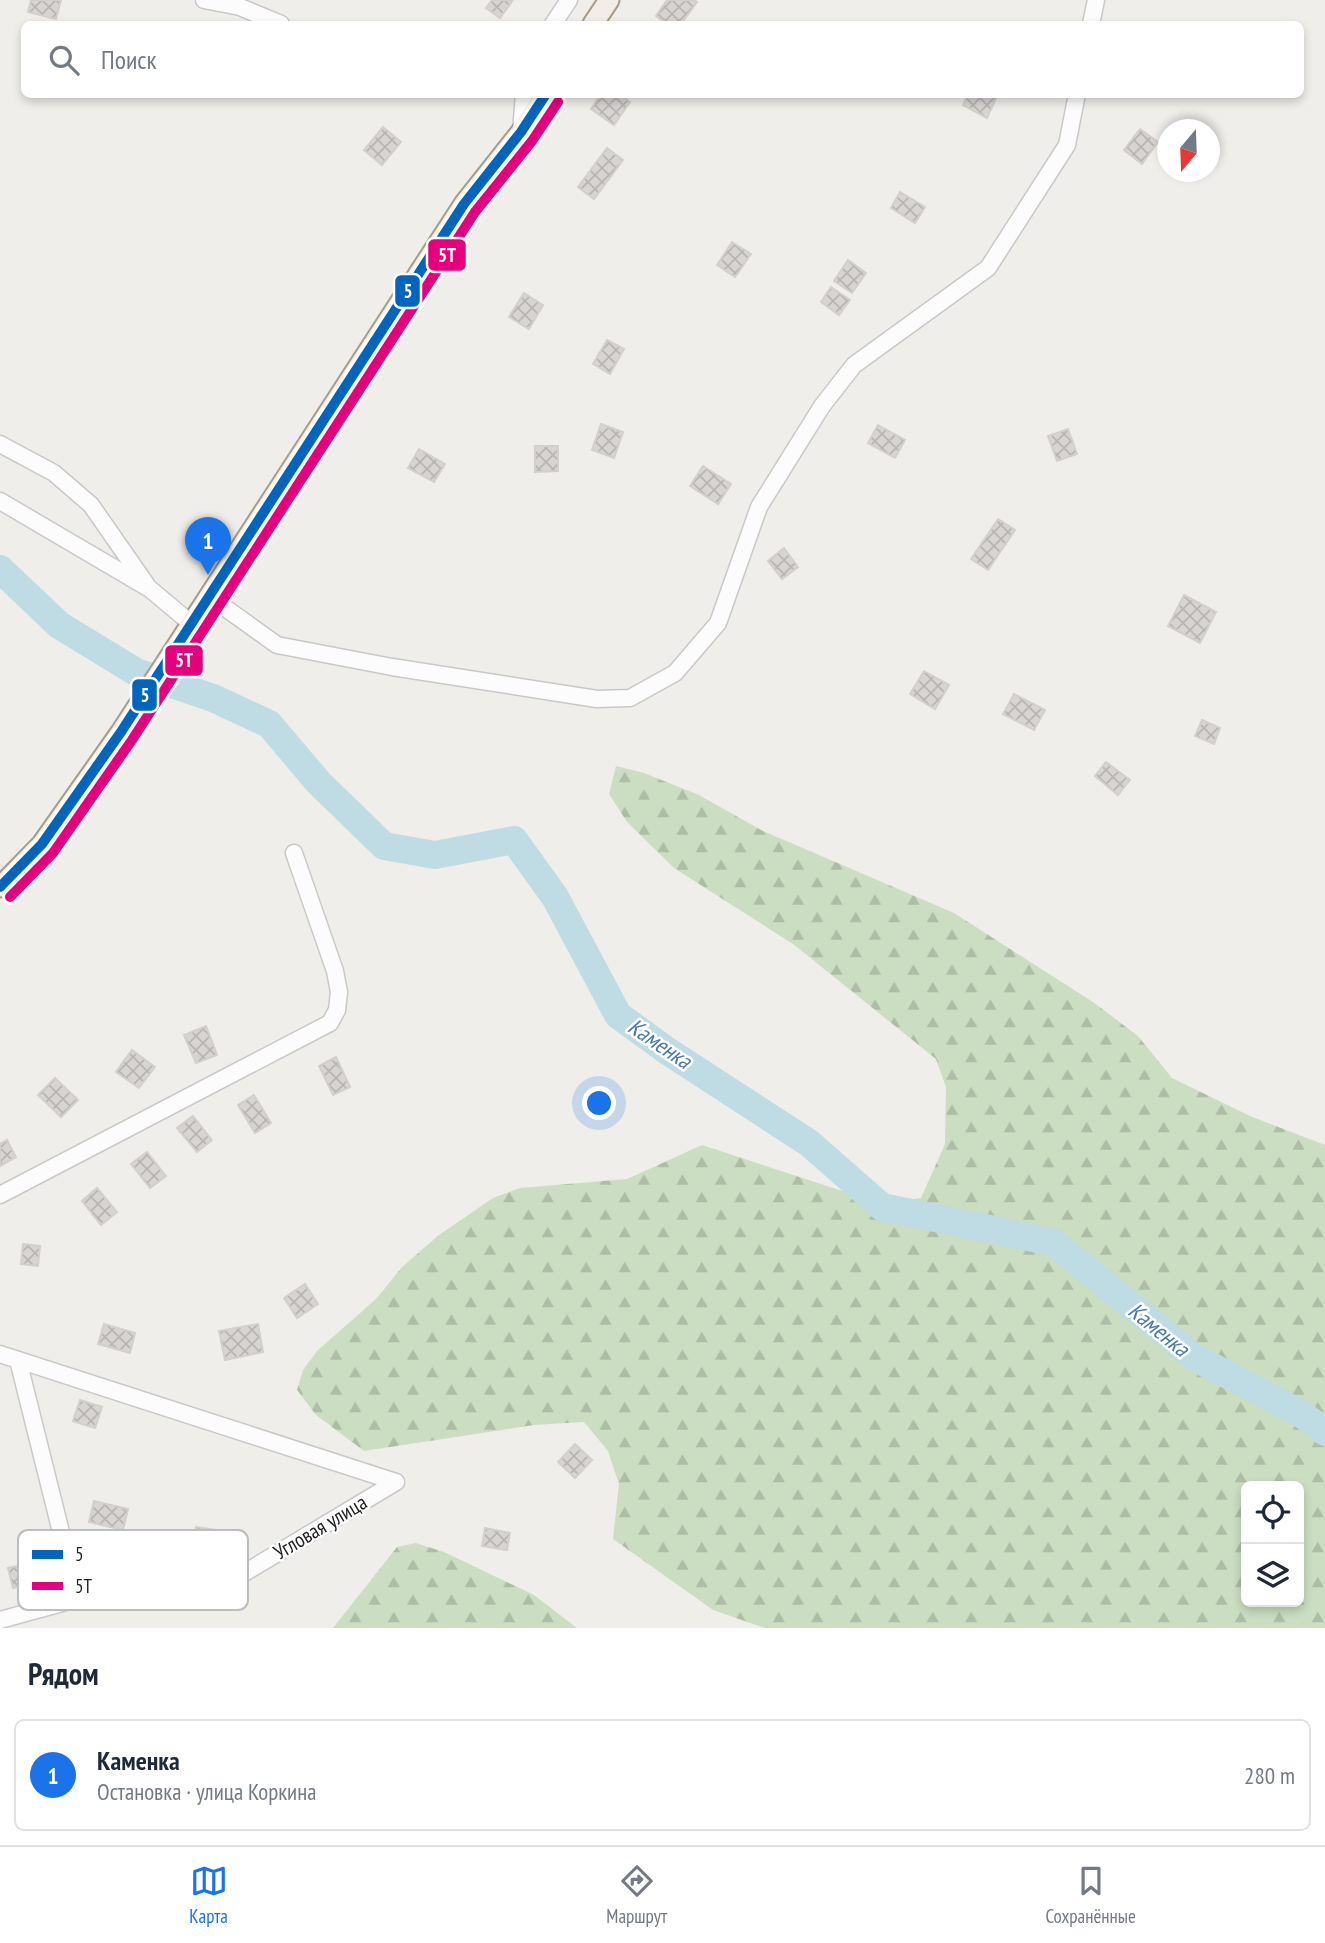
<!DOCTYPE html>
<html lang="ru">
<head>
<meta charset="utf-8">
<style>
	body { margin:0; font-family:"PT Sans Narrow",sans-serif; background:#f2f2f3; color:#1f2937 }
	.controls { position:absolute; right:21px; bottom:21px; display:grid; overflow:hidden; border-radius:10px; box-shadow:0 4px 10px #0003 }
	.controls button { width:63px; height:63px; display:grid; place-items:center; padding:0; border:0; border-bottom:2px solid #e0e1e3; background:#fff; color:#1f2937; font:35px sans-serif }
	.compass { position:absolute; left:1157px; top:119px; width:63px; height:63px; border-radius:50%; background:#fff; box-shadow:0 4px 10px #0003; rotate:199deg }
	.you { position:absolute; left:600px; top:1104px; width:24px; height:24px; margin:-18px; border:5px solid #fff; border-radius:50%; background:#1a73e8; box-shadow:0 0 0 10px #1a73e833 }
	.badge { display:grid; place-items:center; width:46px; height:46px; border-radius:50%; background:#1a73e8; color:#fff; font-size:23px; font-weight:700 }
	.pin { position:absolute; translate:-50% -58px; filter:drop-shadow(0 2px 4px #0008) }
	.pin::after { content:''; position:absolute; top:37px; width:24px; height:21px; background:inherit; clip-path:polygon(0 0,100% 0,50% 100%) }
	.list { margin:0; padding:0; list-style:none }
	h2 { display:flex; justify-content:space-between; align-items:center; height:91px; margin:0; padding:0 28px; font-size:30px }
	h2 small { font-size:23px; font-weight:400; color:#747a83 }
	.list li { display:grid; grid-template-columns:46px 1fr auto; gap:21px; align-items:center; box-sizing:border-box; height:112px; margin:0 14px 14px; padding:0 14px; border:2px solid #e0e1e3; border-radius:10px }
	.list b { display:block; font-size:26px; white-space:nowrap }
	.list p { margin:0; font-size:23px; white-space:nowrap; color:#747a83 }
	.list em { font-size:23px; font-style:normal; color:#747a83 }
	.icon { flex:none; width:38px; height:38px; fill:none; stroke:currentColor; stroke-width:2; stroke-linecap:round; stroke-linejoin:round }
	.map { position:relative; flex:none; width:1325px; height:1628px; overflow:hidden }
	.search { position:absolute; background:#fff; box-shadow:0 4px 10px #0003; left:21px; right:21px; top:21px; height:77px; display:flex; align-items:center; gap:18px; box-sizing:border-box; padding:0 24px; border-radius:10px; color:#747a83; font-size:26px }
	.sheet { height:217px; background:#fff }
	nav { display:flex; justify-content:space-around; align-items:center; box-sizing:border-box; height:98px; border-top:2px solid #e0e1e3; background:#fff; font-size:19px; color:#747a83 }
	nav a { display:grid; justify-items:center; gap:4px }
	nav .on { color:#1a73e8 }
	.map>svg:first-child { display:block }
	.forest { fill:url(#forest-firs); fill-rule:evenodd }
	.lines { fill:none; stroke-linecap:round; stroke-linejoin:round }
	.river { stroke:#bfdbe3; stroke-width:28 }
	.building { fill:url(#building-cross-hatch); stroke:#d3d0cc; stroke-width:2 }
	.minor-casing { stroke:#c9c8c7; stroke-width:19 }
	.major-casing { stroke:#a79c86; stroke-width:23 }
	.minor { stroke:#fdfcfc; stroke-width:16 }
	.major { stroke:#f3ede7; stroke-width:19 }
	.bus-1-casing { stroke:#fff; stroke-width:16 }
	.bus-2-casing { stroke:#fff; stroke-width:16 }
	.bus-1 { stroke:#0065bd; stroke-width:10 }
	.bus-2 { stroke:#e5007d; stroke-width:10 }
	.labels { text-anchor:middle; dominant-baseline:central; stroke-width:5; stroke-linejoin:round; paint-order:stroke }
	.street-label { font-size:21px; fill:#222; stroke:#fff }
	.water-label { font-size:23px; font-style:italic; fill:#4a7aab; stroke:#fff }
	.key { fill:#fff; stroke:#bdbdbd; stroke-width:2 }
	.key-label { font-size:19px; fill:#222 }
	.line-badge { stroke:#fff; stroke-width:2.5 }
	.badge-label { font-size:19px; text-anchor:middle; font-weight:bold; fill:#fff }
</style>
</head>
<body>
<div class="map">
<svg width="1325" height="1628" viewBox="0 0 1325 1628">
	<defs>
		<pattern id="forest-firs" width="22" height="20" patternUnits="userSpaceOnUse" patternTransform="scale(1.75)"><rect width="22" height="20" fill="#cbdec1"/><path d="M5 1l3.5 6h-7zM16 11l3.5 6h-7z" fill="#aebea6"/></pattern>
		<pattern id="building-cross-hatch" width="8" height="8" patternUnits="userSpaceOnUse" patternTransform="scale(1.75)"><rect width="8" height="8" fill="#d7d4d2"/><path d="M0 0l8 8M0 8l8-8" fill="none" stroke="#b8b6b4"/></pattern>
	</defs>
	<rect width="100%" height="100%" fill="#f0eeeb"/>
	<path class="forest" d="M 616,766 L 644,773 L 699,795 L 761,830 L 954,913 L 1093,1002 L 1138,1036 L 1172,1078 L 1250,1116 L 1325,1145 L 1325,1628 L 765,1628 L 713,1610 L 613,1539 L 619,1484 L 608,1451 L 584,1422 L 534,1425 L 364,1451 L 316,1415 L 297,1390 L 303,1370 L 317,1351 L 377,1298 L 402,1267 L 439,1235 L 493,1198 L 520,1188 L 627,1179 L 702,1145 L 867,1199 L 898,1201 L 921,1198 L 945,1144 L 946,1087 L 936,1059 L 793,944 L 674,868 L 627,822 L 609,794 ZM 1246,1486 L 1299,1486 L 1299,1602 L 1246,1602 Z
		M 416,1543 L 444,1552 L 534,1595 L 577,1628 L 333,1628 L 397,1547 Z"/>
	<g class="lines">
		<path class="river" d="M 0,569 L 59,625 L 136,672 L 213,698 L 269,724 L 319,783 L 384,846 L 435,855 L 514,840 L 555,897 L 618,1015 L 666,1050 L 809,1143 L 882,1207 L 1053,1242 L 1194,1357 L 1303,1415 L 1325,1432"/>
	</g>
	<path class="building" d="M 31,0 L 61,0 L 56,19 L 28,12 Z
		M 492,0 L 513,0 L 500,18 L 486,8 Z
		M 667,0 L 694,0 L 697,2 L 681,24 L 668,24 L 656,16 Z
		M 601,94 L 619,94 L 630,102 L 614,125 L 591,109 Z
		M 968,94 L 998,94 L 987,118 L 963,105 Z
		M 383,127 L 401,142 L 382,165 L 364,150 Z
		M 1140,129 L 1158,142 L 1142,164 L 1124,150 Z
		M 607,148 L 623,160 L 594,199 L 578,187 Z
		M 900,192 L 925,207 L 915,223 L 891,208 Z
		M 732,242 L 751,254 L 735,277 L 717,265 Z
		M 848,260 L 866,273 L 852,293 L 834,281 Z
		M 831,287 L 850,300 L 839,315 L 821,302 Z
		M 524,293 L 543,305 L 529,329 L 509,317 Z
		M 607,340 L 624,349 L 610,374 L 593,364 Z
		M 601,424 L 623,432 L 614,458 L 592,450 Z
		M 878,425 L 905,440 L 895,458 L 868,443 Z
		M 1068,429 L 1077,454 L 1057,461 L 1048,436 Z
		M 535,446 L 558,446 L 558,471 L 535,472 Z
		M 419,449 L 445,464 L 434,482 L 408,468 Z
		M 703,466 L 731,484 L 718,504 L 690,486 Z
		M 998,519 L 1015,530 L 988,570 L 971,559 Z
		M 784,548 L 798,567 L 782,579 L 768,561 Z
		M 1184,595 L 1216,612 L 1200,643 L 1168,626 Z
		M 924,671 L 949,685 L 935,709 L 910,694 Z
		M 1014,694 L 1045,710 L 1034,730 L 1003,714 Z
		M 1202,720 L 1220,728 L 1214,744 L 1195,736 Z
		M 1106,762 L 1130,780 L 1118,795 L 1095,776 Z
		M 206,1026 L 217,1055 L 196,1063 L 184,1035 Z
		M 132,1050 L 155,1067 L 139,1088 L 116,1072 Z
		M 336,1057 L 350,1087 L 333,1095 L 319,1066 Z
		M 55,1078 L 78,1100 L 61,1117 L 38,1095 Z
		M 254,1095 L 271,1123 L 255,1133 L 238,1105 Z
		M 193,1116 L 212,1140 L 197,1152 L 177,1128 Z
		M 7,1140 L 16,1157 L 0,1166 L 0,1144 Z
		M 147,1152 L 166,1176 L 150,1188 L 131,1164 Z
		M 97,1188 L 117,1212 L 101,1225 L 82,1201 Z
		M 23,1244 L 40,1246 L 38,1266 L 21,1264 Z
		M 305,1284 L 318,1304 L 297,1318 L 284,1298 Z
		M 104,1324 L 135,1333 L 130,1353 L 98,1344 Z
		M 258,1324 L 263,1352 L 225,1360 L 219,1331 Z
		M 80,1400 L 102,1407 L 95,1428 L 73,1421 Z
		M 575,1444 L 592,1460 L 575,1478 L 558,1462 Z
		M 94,1501 L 128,1509 L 123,1530 L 89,1522 Z
		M 196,1527 L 224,1531 L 222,1548 L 194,1544 Z
		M 485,1528 L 510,1533 L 507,1550 L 482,1546 Z
		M 37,1562 L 41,1582 L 13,1588 L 8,1568 Z"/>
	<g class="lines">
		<g class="minor-casing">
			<path id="minor" d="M 204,0 L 240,7 L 281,24
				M 553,24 L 569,0
				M 1091,24 L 1096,0
				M 521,132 L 524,94
				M 0,444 L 54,473 L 91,505 L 146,584
				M 0,501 L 150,589 L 193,625
				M 210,597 L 277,645 L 392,667 L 597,699 L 630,698 L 675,673 L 718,623 L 759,507 L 822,406 L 854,365 L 988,268 L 1067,145 L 1077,94
				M 0,1195 L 330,1023 L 337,1010 L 339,992 L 335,971 L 294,853
				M 0,1354 L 396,1482
				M 18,1360 L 78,1600
				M 0,1620 L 95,1594 L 221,1587 L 396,1482"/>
		</g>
		<g class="major-casing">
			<path id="major" d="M 593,24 L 609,0
				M 0,887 L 42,844 L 121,732 L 464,204 L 521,132 L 546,94"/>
		</g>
		<use href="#minor" class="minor"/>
		<use href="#major" class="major"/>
		<g class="bus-1-casing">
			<path id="bus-1" d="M 0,887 L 42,844 L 121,732 L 464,204 L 521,132 L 546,94"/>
		</g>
		<g class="bus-2-casing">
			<path id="bus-2" d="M 10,897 L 53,853 L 132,740 L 475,212 L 532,141 L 558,102"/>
		</g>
		<use href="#bus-1" class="bus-1"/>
		<use href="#bus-2" class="bus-2"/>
	</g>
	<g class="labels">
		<g class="street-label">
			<text transform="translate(320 1527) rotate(-31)">Угловая улица</text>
		</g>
		<g class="water-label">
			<text transform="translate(660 1043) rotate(34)">Каменка</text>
			<text transform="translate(1159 1329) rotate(39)">Каменка</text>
		</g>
	</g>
	<rect x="18" y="1530" width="230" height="80" rx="10" class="key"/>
	<rect x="32" y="1550" width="31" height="9" fill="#0065bd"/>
	<rect x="32" y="1582" width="31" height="8" fill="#e5007d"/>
	<g class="key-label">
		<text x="75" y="1561">5</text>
		<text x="75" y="1593">5Т</text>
	</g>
	<g class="line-badge">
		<rect x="427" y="238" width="40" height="34" rx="7" fill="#e5007d"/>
		<rect x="394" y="274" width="27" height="34" rx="7" fill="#0065bd"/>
		<rect x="164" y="644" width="40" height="33" rx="7" fill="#e5007d"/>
		<rect x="131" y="678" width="27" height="34" rx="7" fill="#0065bd"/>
	</g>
	<g class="badge-label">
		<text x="447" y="262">5Т</text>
		<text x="408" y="298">5</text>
		<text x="184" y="667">5Т</text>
		<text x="145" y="702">5</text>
	</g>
</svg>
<div class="controls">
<button><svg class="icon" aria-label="locate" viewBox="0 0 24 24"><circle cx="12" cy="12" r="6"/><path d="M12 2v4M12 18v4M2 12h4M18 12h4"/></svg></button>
<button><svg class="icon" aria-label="layers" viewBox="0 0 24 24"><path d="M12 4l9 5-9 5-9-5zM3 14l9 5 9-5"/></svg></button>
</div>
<svg class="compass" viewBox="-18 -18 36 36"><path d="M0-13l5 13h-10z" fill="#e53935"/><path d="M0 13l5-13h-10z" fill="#747a83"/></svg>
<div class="you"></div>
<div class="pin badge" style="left:208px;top:575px">1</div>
<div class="search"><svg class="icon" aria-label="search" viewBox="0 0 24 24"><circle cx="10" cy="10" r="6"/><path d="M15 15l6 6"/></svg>Поиск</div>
</div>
<section class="sheet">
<h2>Рядом<small></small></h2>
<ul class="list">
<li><span class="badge">1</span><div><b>Каменка</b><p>Остановка · улица Коркина</p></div><em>280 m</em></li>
</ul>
</section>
<nav>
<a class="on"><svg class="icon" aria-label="map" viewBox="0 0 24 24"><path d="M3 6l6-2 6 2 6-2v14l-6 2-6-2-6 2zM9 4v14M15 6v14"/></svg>Карта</a>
<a><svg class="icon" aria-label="directions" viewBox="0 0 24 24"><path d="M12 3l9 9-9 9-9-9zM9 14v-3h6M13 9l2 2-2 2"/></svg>Маршрут</a>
<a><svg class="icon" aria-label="saved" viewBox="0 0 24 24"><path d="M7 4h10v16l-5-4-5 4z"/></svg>Сохранённые</a>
</nav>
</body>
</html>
